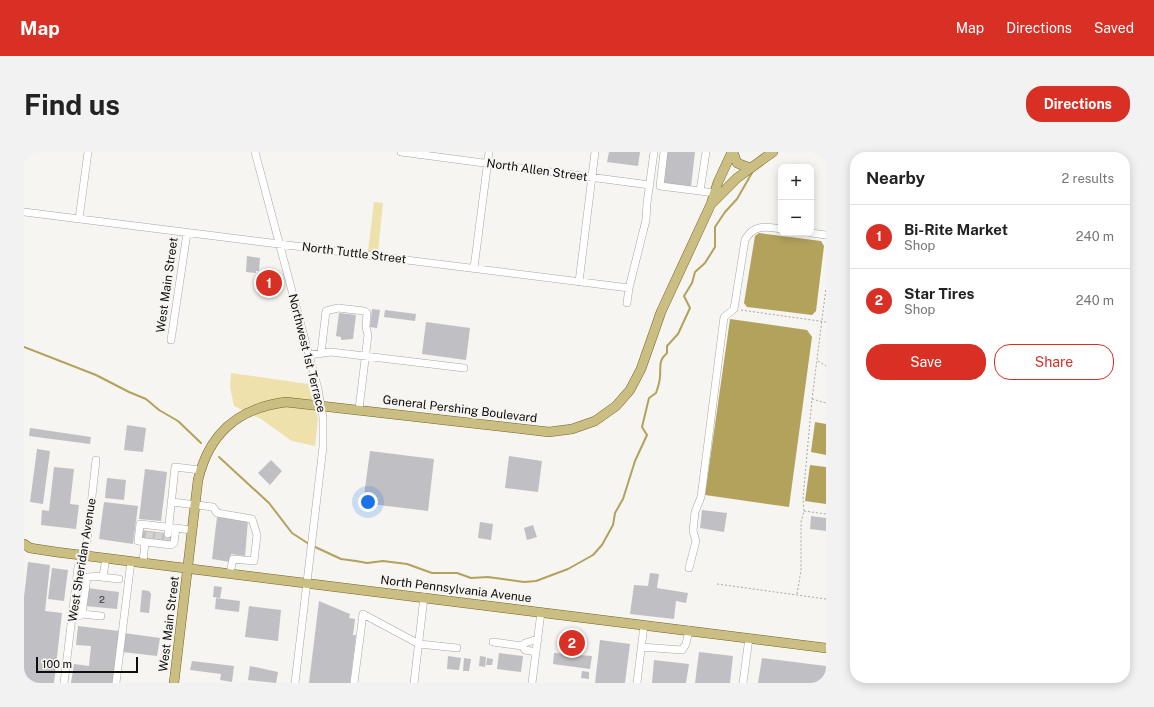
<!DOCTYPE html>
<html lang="en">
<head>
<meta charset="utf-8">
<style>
	body { margin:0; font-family:"Public Sans",sans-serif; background:#f2f2f2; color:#222 }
	.controls { position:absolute; right:12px; top:12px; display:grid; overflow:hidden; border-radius:8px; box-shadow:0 2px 10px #0003 }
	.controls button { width:36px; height:36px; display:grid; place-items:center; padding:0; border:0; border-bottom:1px solid #e0e0e0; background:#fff; color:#222; font:20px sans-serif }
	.scale { position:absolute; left:12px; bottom:10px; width:102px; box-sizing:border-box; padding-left:4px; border:2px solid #0d0d0c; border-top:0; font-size:11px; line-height:14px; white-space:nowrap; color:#0d0d0c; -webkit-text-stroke:3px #f6f5f1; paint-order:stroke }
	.you { position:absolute; left:344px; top:350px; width:14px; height:14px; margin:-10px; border:3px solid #fff; border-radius:50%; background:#1a73e8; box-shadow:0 0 0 6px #1a73e833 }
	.badge { display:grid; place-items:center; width:26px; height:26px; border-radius:50%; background:#d93025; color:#fff; font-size:13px; font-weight:700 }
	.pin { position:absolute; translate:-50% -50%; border:2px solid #fff; box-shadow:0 1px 4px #0006 }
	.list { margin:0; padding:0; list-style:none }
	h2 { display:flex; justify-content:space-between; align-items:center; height:52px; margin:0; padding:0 16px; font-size:17px }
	h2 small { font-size:13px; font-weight:400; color:#767676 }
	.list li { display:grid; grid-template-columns:26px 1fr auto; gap:12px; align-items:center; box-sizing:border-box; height:64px; padding:0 16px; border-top:1px solid #e0e0e0 }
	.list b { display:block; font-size:15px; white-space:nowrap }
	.list p { margin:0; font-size:13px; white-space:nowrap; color:#767676 }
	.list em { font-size:13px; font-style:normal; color:#767676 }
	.actions { display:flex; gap:8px; padding:12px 16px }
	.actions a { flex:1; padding:9px 0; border:1px solid #d93025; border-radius:16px; text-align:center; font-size:14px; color:#d93025 }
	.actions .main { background:#d93025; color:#fff }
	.map { position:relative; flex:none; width:802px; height:531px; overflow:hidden; border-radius:16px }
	header { display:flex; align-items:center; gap:24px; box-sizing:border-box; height:56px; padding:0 20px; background:#d93025; color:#fff }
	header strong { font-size:19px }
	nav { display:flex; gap:22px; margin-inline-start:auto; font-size:14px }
	.intro { display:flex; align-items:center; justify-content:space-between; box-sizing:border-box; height:96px; padding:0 24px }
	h1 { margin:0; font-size:28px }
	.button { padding:10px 18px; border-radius:16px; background:#d93025; color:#fff; font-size:14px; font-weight:700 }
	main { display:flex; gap:24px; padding:0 24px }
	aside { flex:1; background:#fff; border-radius:16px; box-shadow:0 2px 10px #0003 }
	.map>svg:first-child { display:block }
	.green { fill:#eee1ab }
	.water { fill:#b2a25c }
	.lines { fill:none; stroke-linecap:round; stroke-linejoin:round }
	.stream { stroke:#b2a25c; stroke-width:2 }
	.building { fill:#c0bfc3 }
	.minor-tunnel { stroke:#d3d2cf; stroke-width:7; stroke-dasharray:7 3.5; stroke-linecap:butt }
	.minor-casing { stroke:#a7a6a3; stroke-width:8 }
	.major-casing { stroke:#726423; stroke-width:10 }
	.path { stroke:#a9a8a5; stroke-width:1; stroke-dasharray:2 2; stroke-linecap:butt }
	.minor { stroke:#fff; stroke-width:7 }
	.major { stroke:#cbbe82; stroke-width:9 }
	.labels { text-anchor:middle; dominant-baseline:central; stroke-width:4; stroke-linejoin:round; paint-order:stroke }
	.number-label { font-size:10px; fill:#3a3a3a }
	.street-label { font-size:12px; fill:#0d0d0c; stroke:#f6f5f1 }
</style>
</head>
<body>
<header>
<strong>Map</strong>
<nav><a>Map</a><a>Directions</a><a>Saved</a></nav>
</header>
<div class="intro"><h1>Find us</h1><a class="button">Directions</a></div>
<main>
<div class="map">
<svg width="802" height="531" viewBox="0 0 802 531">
	<rect width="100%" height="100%" fill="#f6f5f1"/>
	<path class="green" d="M 350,50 L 359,51 L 354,100 L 344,99 Z
		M 207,221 L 284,232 L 294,267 L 291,294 L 268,289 L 237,267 L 210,254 L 206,235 Z"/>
	<path class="water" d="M 735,81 L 797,89 L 800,94 L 792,159 L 788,163 L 723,155 L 720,151 L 731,84 Z
		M 706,167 L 783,178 L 788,185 L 765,355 L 681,343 Z
		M 791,270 L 802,272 L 802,303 L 787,300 Z
		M 786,313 L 802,315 L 802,352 L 781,349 Z"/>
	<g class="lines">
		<path class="stream" d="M 0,195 L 72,223 L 105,240 L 122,247 L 135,258 L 154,269 L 177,291
			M 195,305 L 245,351 L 268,381 L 285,392
			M 289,394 L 317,407 L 332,409 L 343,411 L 359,409 L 383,412 L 408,421 L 433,421 L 447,426 L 464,425 L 500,430 L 512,429 L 544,417 L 569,403 L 578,393 L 589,373 L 591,361 L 599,347 L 611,309 L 623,283 L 618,275 L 625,246 L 632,241 C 634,235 636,230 636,224 C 637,214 634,209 643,201 L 643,194 L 654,182 L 666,156 L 660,144 L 668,131 L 671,120 L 681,111 L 691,95 L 691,75 L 701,60 L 713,47 L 729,19"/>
	</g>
	<path class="building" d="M 585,0 L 616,0 L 614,14 L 583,10 Z
		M 642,0 L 671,0 L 667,35 L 638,30 Z
		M 223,104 L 236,106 L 235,119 L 232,119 L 232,121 L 222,120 Z
		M 240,124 L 253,126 L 251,138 L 231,136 L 232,127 Z
		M 348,157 L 356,158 L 353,176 L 346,175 Z
		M 361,158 L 392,162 L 391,169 L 360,165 Z
		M 315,161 L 332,163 L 329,187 L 317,188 L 317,185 L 312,184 Z
		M 402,170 L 446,176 L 442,208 L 398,202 Z
		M 103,273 L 122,276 L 119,300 L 100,298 Z
		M 6,276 L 67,285 L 66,292 L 5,284 Z
		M 13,297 L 26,299 L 19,352 L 6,350 Z
		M 346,299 L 410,307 L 404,359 L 339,351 Z
		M 485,304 L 518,309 L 514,340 L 481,336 Z
		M 247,308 L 258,319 L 246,333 L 234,321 Z
		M 30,315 L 50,317 L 46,352 L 55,353 L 52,377 L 17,373 L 18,358 L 25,359 Z
		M 121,317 L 143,320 L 137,369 L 115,367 Z
		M 83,326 L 102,328 L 100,348 L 81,346 Z
		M 80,350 L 114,354 L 109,392 L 75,387 Z
		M 678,358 L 703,361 L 700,380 L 676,376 Z
		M 787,364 L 802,366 L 802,379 L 786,377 Z
		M 193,365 L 224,368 L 221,404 L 207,402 L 206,410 L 188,407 Z
		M 456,370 L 469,372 L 467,388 L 454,386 Z
		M 509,373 L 513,385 L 503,388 L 500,376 Z
		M 117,378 L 150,382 L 149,389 L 116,386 Z
		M 4,410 L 26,413 L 21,459 L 38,461 L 30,531 L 0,531 L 0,445 Z
		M 28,416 L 44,418 L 40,449 L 24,447 Z
		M 626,421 L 635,422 L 633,436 L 664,441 L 662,451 L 652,449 L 650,467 L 606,462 L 610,433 L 624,434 Z
		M 190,434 L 198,435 L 196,446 L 189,445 Z
		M 63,436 L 95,440 L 93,457 L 61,454 Z
		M 118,438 L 125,439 L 127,442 L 125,461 L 116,460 Z
		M 192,446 L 216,449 L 215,460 L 191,457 Z
		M 295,449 L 326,462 L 325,466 L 331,467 L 329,483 L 332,483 L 326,531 L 285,531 Z
		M 225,454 L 257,458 L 254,489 L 221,485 Z
		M 54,474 L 95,479 L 89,531 L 47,531 L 50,512 L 65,514 L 67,494 L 52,493 Z
		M 100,481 L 136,486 L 133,504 L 98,500 Z
		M 576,488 L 606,492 L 601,531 L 571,531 Z
		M 541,493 L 550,494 L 550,501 L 540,500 Z
		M 675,500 L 709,504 L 706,531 L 671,531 Z
		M 475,501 L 499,504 L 497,520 L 473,517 Z
		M 530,501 L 568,504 L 566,517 L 529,512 Z
		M 424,504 L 437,506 L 435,518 L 423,517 Z
		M 456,504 L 462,505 L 461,515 L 455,514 Z
		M 440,506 L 447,507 L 445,519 L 439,519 Z
		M 463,506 L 469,507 L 468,513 L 462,513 Z
		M 738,506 L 802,514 L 802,531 L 734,531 Z
		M 630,508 L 665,512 L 662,531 L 628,531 Z
		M 168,509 L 210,514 L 208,530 L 196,528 L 197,522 L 166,518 Z
		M 226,514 L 254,520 L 252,531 L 224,528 Z
		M 558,519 L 565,520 L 565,527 L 557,526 Z"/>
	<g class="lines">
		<path class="minor-tunnel" d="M 125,387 L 126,380
			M 134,388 L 135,381
			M 143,389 L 144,382"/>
		<g class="minor-casing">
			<path id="minor" d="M 231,0 L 294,237 L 299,266 L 299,295 L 271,531
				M 377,0 L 626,33
				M 640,0 L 636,34 L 676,39
				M 682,0 L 676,39 L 690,41
				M 0,60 L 605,136
				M 55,67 L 64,0
				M 787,81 L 802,83
				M 450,116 L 465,0
				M 555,130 L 571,0
				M 603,151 L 605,136 L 622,68 L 623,51 L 630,0
				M 147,188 L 163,81
				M 297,201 L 302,159 L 314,156 L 340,159 L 343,161 L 342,175 L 344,183 L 335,257
				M 285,203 L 307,200 L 440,216
				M 148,350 L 189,355 L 193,361 L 228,367 L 233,383 L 230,409 L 209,407 L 206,421
				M 152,376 L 150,391 L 147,393 L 114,389 L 116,372 L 168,378
				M 144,382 L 151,315 L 176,318
				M 119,410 L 121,390
				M 665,416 L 672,389 L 669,379 L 671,360 L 677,345 L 700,165 L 710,157 L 721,88 C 729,73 741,74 757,77
				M 77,425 L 95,427
				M 48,462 L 55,464 L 58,462 L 63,425 L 79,424 L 82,406
				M 58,462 L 77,464
				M 469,490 L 498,494
				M 617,495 L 658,498 L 662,492 L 665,478
				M 512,500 L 501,498 L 498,494 L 501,491 L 514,487
				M 40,531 L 54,415 L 63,389 L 72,308
				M 92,531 L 107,409
				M 330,531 L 339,462 L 395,492 L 433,496
				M 390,531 L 400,445
				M 508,531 L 517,460
				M 613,531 L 620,473
				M 719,531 L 725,486"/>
		</g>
		<g class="major-casing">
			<path id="major" d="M 709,0 L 713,11 L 726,16
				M 688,51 L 713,26 L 749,0
				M 0,392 L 6,396 L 32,400 L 802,496
				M 150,531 L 174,328 C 185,281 214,256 262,250 L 525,280 L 548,277 L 571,269 L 592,254 L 606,238 L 617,217 L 637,160 L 687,52 L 694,30 L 708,0"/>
		</g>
		<path class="path" d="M 717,158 L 802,170
			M 794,209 L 802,214
			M 788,247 L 802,251
			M 780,359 L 802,362
			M 693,432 L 802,447
			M 773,442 L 777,418 L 777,370 L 780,359 L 779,346 L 788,247 L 802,136"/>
		<use href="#minor" class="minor"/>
		<use href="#major" class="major"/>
	</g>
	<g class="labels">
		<g class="number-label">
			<text x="78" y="447">2</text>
		</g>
		<g class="street-label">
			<text transform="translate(513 18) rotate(8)">North Allen Street</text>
			<text transform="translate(330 101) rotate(7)">North Tuttle Street</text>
			<text transform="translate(143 133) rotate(-82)">West Main Street</text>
			<text transform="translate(283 201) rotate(76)">Northwest 1st Terrace</text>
			<text transform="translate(436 257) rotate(7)">General Pershing Boulevard</text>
			<text transform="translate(58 408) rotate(-81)">West Sheridan Avenue</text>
			<text transform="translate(432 437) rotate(7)">North Pennsylvania Avenue</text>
			<text transform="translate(145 472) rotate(-83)">West Main Street</text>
		</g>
	</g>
</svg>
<div class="controls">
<button>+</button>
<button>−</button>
</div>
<div class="scale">100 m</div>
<div class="you"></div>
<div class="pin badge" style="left:245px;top:131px">1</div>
<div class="pin badge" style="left:548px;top:491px">2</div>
</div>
<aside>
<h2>Nearby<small>2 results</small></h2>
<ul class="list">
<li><span class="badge">1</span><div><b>Bi-Rite Market</b><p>Shop</p></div><em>240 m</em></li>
<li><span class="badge">2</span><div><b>Star Tires</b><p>Shop</p></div><em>240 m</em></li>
</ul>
<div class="actions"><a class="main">Save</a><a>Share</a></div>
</aside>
</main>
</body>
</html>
